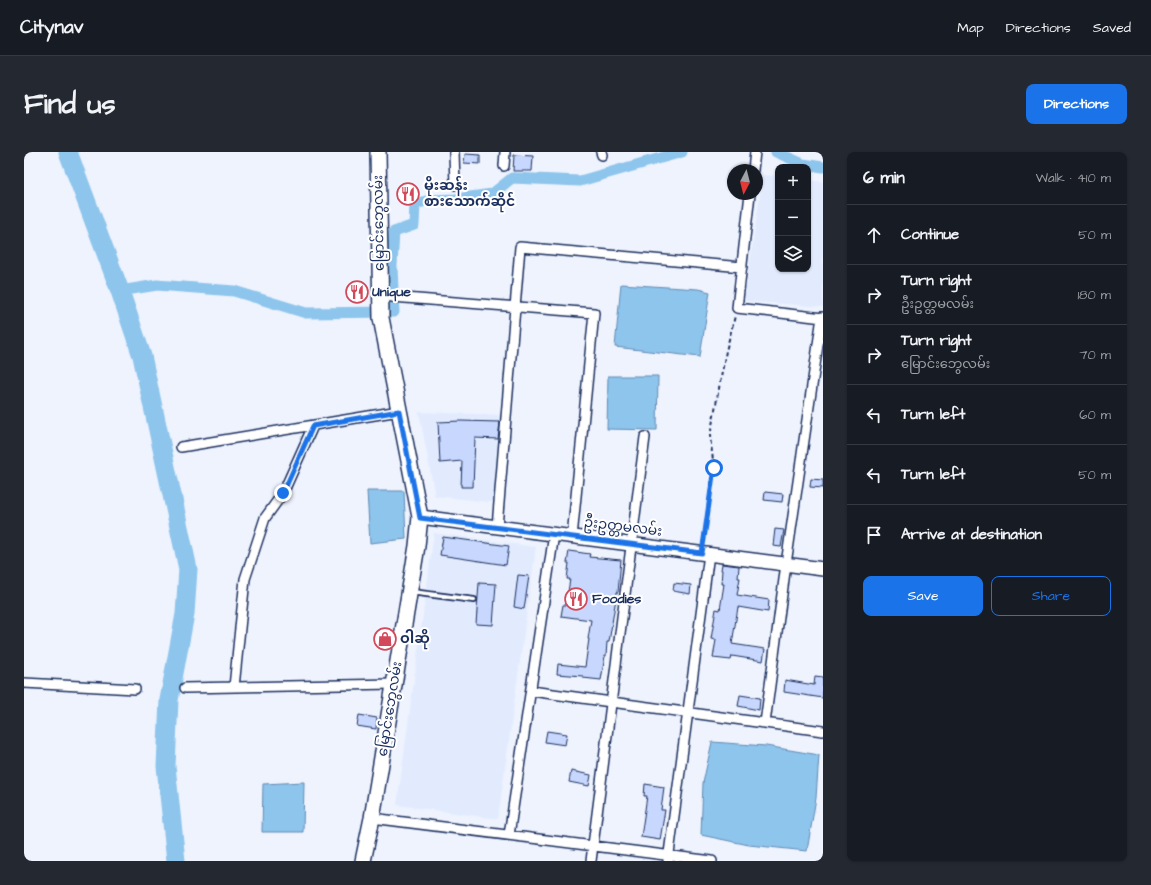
<!DOCTYPE html>
<html lang="en">
<head>
<meta charset="utf-8">
<style>
	body { margin:0; font-family:"Architects Daughter","Noto Sans Myanmar",sans-serif; background:#242831; color:#f1f3f6 }
	.controls { position:absolute; right:12px; top:12px; display:grid; overflow:hidden; border-radius:8px; box-shadow:0 1px 3px #0004 }
	.controls button { width:36px; height:36px; display:grid; place-items:center; padding:0; border:0; border-bottom:1px solid #363941; background:#171b24; color:#f1f3f6; font:20px sans-serif }
	.compass { position:absolute; left:703px; top:12px; width:36px; height:36px; border-radius:50%; background:#171b24; box-shadow:0 1px 3px #0004; rotate:187deg }
	.stop { position:absolute; width:12px; height:12px; margin:-9px; border:3px solid #1a73e8; border-radius:50%; background:#fff }
	.stop.end { background:#1a73e8; border-color:#fff; box-shadow:0 1px 4px #0008 }
	.list { margin:0; padding:0; list-style:none }
	h2 { display:flex; justify-content:space-between; align-items:center; height:52px; margin:0; padding:0 16px; font-size:17px }
	h2 small { font-size:13px; font-weight:400; color:#9ea1a6 }
	.list li { display:grid; grid-template-columns:26px 1fr auto; gap:12px; align-items:center; box-sizing:border-box; height:60px; padding:0 16px; border-top:1px solid #363941 }
	.list b { display:block; font-size:15px; white-space:nowrap }
	.list p { margin:0; font-size:13px; white-space:nowrap; color:#9ea1a6 }
	.list em { font-size:13px; font-style:normal; color:#9ea1a6 }
	.actions { display:flex; gap:8px; padding:12px 16px }
	.actions a { flex:1; padding:9px 0; border:1px solid #1a73e8; border-radius:8px; text-align:center; font-size:14px; color:#1a73e8 }
	.actions .main { background:#1a73e8; color:#fff }
	.icon { flex:none; width:22px; height:22px; fill:none; stroke:currentColor; stroke-width:2; stroke-linecap:round; stroke-linejoin:round }
	.map { position:relative; flex:none; width:799px; height:709px; overflow:hidden; border-radius:8px }
	header { display:flex; align-items:center; gap:24px; box-sizing:border-box; height:56px; padding:0 20px; background:#171b24; border-bottom:1px solid #363941 }
	header strong { font-size:19px }
	nav { display:flex; gap:22px; margin-inline-start:auto; font-size:14px }
	.intro { display:flex; align-items:center; justify-content:space-between; box-sizing:border-box; height:96px; padding:0 24px }
	h1 { margin:0; font-size:28px }
	.button { padding:10px 18px; border-radius:8px; background:#1a73e8; color:#fff; font-size:14px; font-weight:700 }
	main { display:flex; gap:24px; padding:0 24px }
	aside { flex:1; background:#171b24; border-radius:8px; box-shadow:0 1px 3px #0004 }
	.map>svg:first-child { display:block }
	.built { fill:#e2ebfe }
	.water { fill:#8ec5ec; stroke:#6089b3 }
	.lines { fill:none; stroke-linecap:round; stroke-linejoin:round }
	.canal { stroke:#8ec5ec; stroke-width:11 }
	.river { stroke:#8ec5ec; stroke-width:19 }
	.building { fill:#c7d7fd; stroke:#1b2f5e }
	.lane-casing { stroke:#1b2f5e; stroke-width:8 }
	.street-casing { stroke:#1b2f5e; stroke-width:12 }
	.secondary-casing { stroke:#1b2f5e; stroke-width:16 }
	.primary-casing { stroke:#1b2f5e; stroke-width:18 }
	.path { stroke:#1b2f5e; stroke-width:2; stroke-dasharray:4 3; stroke-linecap:butt }
	.lane { stroke:#fff; stroke-width:4.5 }
	.street { stroke:#fff; stroke-width:9 }
	.secondary { stroke:#fff; stroke-width:13 }
	.primary { stroke:#fff; stroke-width:15 }
	.route { stroke:#1a73e8; stroke-width:5 }
	.labels { text-anchor:middle; dominant-baseline:central; stroke-width:4; stroke-linejoin:round; paint-order:stroke }
	.poi-label { font-size:14px; font-weight:bold; fill:#1b2f5e; stroke:#fff; text-anchor:start }
	.street-label { font-size:14px; fill:#1b2f5e; stroke:#fff }
</style>
</head>
<body>
<header>
<strong>Citynav</strong>
<nav><a>Map</a><a>Directions</a><a>Saved</a></nav>
</header>
<div class="intro"><h1>Find us</h1><a class="button">Directions</a></div>
<main>
<div class="map">
<svg width="799" height="709" viewBox="0 0 799 709">
	<rect width="100%" height="100%" fill="#eef3fe"/>
	<filter id="ink" filterUnits="userSpaceOnUse"><feTurbulence type="fractalNoise" baseFrequency=".025" numOctaves="2"/><feDisplacementMap in="SourceGraphic" scale="8" xChannelSelector="R" yChannelSelector="G"/><feConvolveMatrix kernelMatrix="1 2 1 2 8 2 1 2 1" color-interpolation-filters="sRGB"/></filter>
	<g filter="url(#ink)">
		<path class="built" d="M 739,23 L 754,24 L 754,117 L 784,117 L 784,28 L 799,30 L 799,155 L 720,149 Z
			M 395,260 L 481,263 L 474,351 L 411,344 Z
			M 410,381 L 512,395 L 474,667 L 373,653 Z"/>
		<path class="water" d="M 597,132 L 674,137 L 686,140 L 676,205 L 591,195 Z
			M 584,224 L 634,224 L 633,278 L 583,277 Z
			M 343,339 L 380,339 L 382,387 L 346,391 Z
			M 688,590 L 742,594 L 795,603 L 792,646 L 783,699 L 725,693 L 677,683 L 679,631 Z
			M 280,630 L 279,680 L 238,680 L 239,632 Z"/>
		<g class="lines">
			<path class="canal" d="M 752,0 L 779,12 L 799,15
				M 96,139 L 133,133 L 210,139 L 282,161 L 370,160 L 368,114 L 370,80 L 390,73 L 391,52 L 406,48 L 432,47 L 468,42 L 488,26 L 556,29 L 658,0"/>
			<path class="river" d="M 44,0 L 96,139 L 118,204 L 164,417 L 161,462 L 145,548 L 142,614 L 152,709"/>
		</g>
		<path class="building" d="M 441,2 L 456,3 L 456,12 L 440,11 Z
			M 490,3 L 509,4 L 508,19 L 489,19 Z
			M 436,269 L 476,270 L 474,287 L 451,286 L 449,335 L 437,335 L 438,309 L 416,311 L 414,270 Z
			M 787,327 L 799,328 L 799,336 L 786,335 Z
			M 741,340 L 759,342 L 758,350 L 740,348 Z
			M 751,377 L 760,378 L 757,395 L 749,394 Z
			M 419,385 L 485,394 L 482,413 L 416,403 Z
			M 545,399 L 566,402 L 565,405 L 597,408 L 594,440 L 593,440 L 585,490 L 583,490 L 582,504 L 581,504 L 577,528 L 559,526 L 559,524 L 533,522 L 534,512 L 561,515 L 565,487 L 564,487 L 567,468 L 537,464 L 539,453 L 542,453 L 546,427 L 543,427 L 545,411 L 543,411 Z
			M 698,412 L 715,414 L 714,426 L 716,426 L 713,443 L 745,448 L 744,460 L 714,455 L 708,492 L 741,497 L 739,509 L 708,504 L 707,508 L 689,506 L 692,488 L 687,487 L 692,457 L 696,458 L 700,432 L 697,432 L 698,418 L 697,418 Z
			M 494,423 L 505,424 L 500,457 L 490,455 Z
			M 455,431 L 472,432 L 469,473 L 452,472 Z
			M 650,431 L 667,433 L 666,442 L 649,439 Z
			M 791,524 L 799,525 L 799,546 L 760,540 L 761,528 L 790,533 Z
			M 716,543 L 736,546 L 735,558 L 714,554 Z
			M 335,563 L 353,566 L 352,577 L 333,574 Z
			M 523,579 L 543,582 L 541,593 L 521,590 Z
			M 547,619 L 567,623 L 565,634 L 545,630 Z
			M 621,632 L 640,635 L 637,658 L 641,658 L 636,688 L 617,685 L 623,644 L 620,644 Z"/>
		<g class="lines">
			<g class="lane-casing">
				<path id="lane" d="M 387,440 L 450,448"/>
			</g>
			<g class="street-casing">
				<path id="street" d="M 430,0 L 431,33
					M 577,0 L 578,3
					M 480,14 L 481,0
					M 729,18 L 731,0
					M 726,42 L 713,156 L 799,166
					M 356,144 L 570,161 L 548,385
					M 157,295 L 375,259
					M 473,375 L 496,95 L 718,115
					M 0,531 L 111,537
					M 210,535 L 221,427 L 241,366 L 259,341 L 289,274
					M 161,536 L 370,532
					M 507,539 L 799,579
					M 741,571 L 762,412 L 798,165
					M 348,666 L 688,709
					M 485,683 L 530,382
					M 567,709 L 621,285
					M 644,709 L 685,402"/>
			</g>
			<g class="secondary-casing">
				<path id="secondary" d="M 396,365 L 799,417"/>
			</g>
			<g class="primary-casing">
				<path id="primary" d="M 339,709 L 348,666 L 393,394 L 396,365 L 357,166 L 354,0"/>
			</g>
			<path class="path" d="M 680,390 L 690,316 L 686,284 L 702,199 L 711,164"/>
			<use href="#lane" class="lane"/>
			<use href="#street" class="street"/>
			<use href="#secondary" class="secondary"/>
			<use href="#primary" class="primary"/>
		</g>
	</g>
	<g class="lines" filter="url(#ink)">
		<path class="route" d="M 259,341 L 289,274 L 375,259 L 396,366 L 678,401 L 690,316"/>
	</g>
	<defs>
		<g id="restaurant-ring" transform="scale(1.15)"><circle r="9.5" fill="#fff" stroke="#d1495b" stroke-width="1.5"/><path d="M-5-6h1v4h1v-4h1v4h1v-4h1v5L-1.5 .5V6h-2V.5L-5-1ZM5-6V6H3V1.5H1.5Q1.5-4 5-6Z" fill="#d1495b"/></g>
		<g id="shop-ring" transform="scale(1.15)"><circle r="9.5" fill="#fff" stroke="#d1495b" stroke-width="1.5"/><path d="M-5-2.5h2.3a2.7 3.5 0 0 1 5.4 0H5L5.5 6h-11ZM-1.5-2.5h3a1.5 2.3 0 0 0-3 0Z" fill="#d1495b"/></g>
	</defs>
	<g fill-rule="evenodd">
		<use href="#restaurant-ring" x="384" y="42"/>
		<use href="#restaurant-ring" x="333" y="140"/>
		<use href="#restaurant-ring" x="552" y="447"/>
		<use href="#shop-ring" x="361" y="487"/>
	</g>
	<g class="labels">
		<g class="poi-label">
			<text x="400" y="34">မိုးဆန်း<tspan x="400" dy="16">စားသောက်ဆိုင်</tspan></text>
			<text x="348" y="140">Unique</text>
			<text x="568" y="447">Foodies</text>
			<text x="376" y="487">ဝါဆို</text>
		</g>
		<g class="street-label">
			<text transform="translate(355 71) rotate(-91)">မြောင်းဘွေလမ်း</text>
			<text transform="translate(599 375) rotate(7)">ဦးဥတ္တမလမ်း</text>
			<text transform="translate(366 557) rotate(-81)">မြောင်းဘွေလမ်း</text>
		</g>
	</g>
</svg>
<div class="controls">
<button>+</button>
<button>−</button>
<button><svg class="icon" aria-label="layers" viewBox="0 0 24 24"><path d="M12 4l9 5-9 5-9-5zM3 14l9 5 9-5"/></svg></button>
</div>
<svg class="compass" viewBox="-18 -18 36 36"><path d="M0-13l5 13h-10z" fill="#e53935"/><path d="M0 13l5-13h-10z" fill="#9ea1a6"/></svg>
<div class="stop" style="left:690px;top:316px"></div>
<div class="stop end" style="left:259px;top:341px"></div>
</div>
<aside>
<h2>6 min<small>Walk · 410 m</small></h2>
<ul class="list">
<li><svg class="icon" aria-label="ahead" viewBox="0 0 24 24"><path d="M12 20V5M6 11l6-6 6 6"/></svg><div><b>Continue</b></div><em>50 m</em></li>
<li><svg class="icon" aria-label="right" viewBox="0 0 24 24"><path d="M7 20v-9h11M14 6l5 5-5 5"/></svg><div><b>Turn right</b><p>ဦးဥတ္တမလမ်း</p></div><em>180 m</em></li>
<li><svg class="icon" aria-label="right" viewBox="0 0 24 24"><path d="M7 20v-9h11M14 6l5 5-5 5"/></svg><div><b>Turn right</b><p>မြောင်းဘွေလမ်း</p></div><em>70 m</em></li>
<li><svg class="icon" aria-label="left" viewBox="0 0 24 24"><path d="M17 20v-9H6M10 6l-5 5 5 5"/></svg><div><b>Turn left</b></div><em>60 m</em></li>
<li><svg class="icon" aria-label="left" viewBox="0 0 24 24"><path d="M17 20v-9H6M10 6l-5 5 5 5"/></svg><div><b>Turn left</b></div><em>50 m</em></li>
<li><svg class="icon" aria-label="arrive" viewBox="0 0 24 24"><path d="M6 21V4h12l-3 4 3 4H6"/></svg><div><b>Arrive at destination</b></div></li>
</ul>
<div class="actions"><a class="main">Save</a><a>Share</a></div>
</aside>
</main>
</body>
</html>
